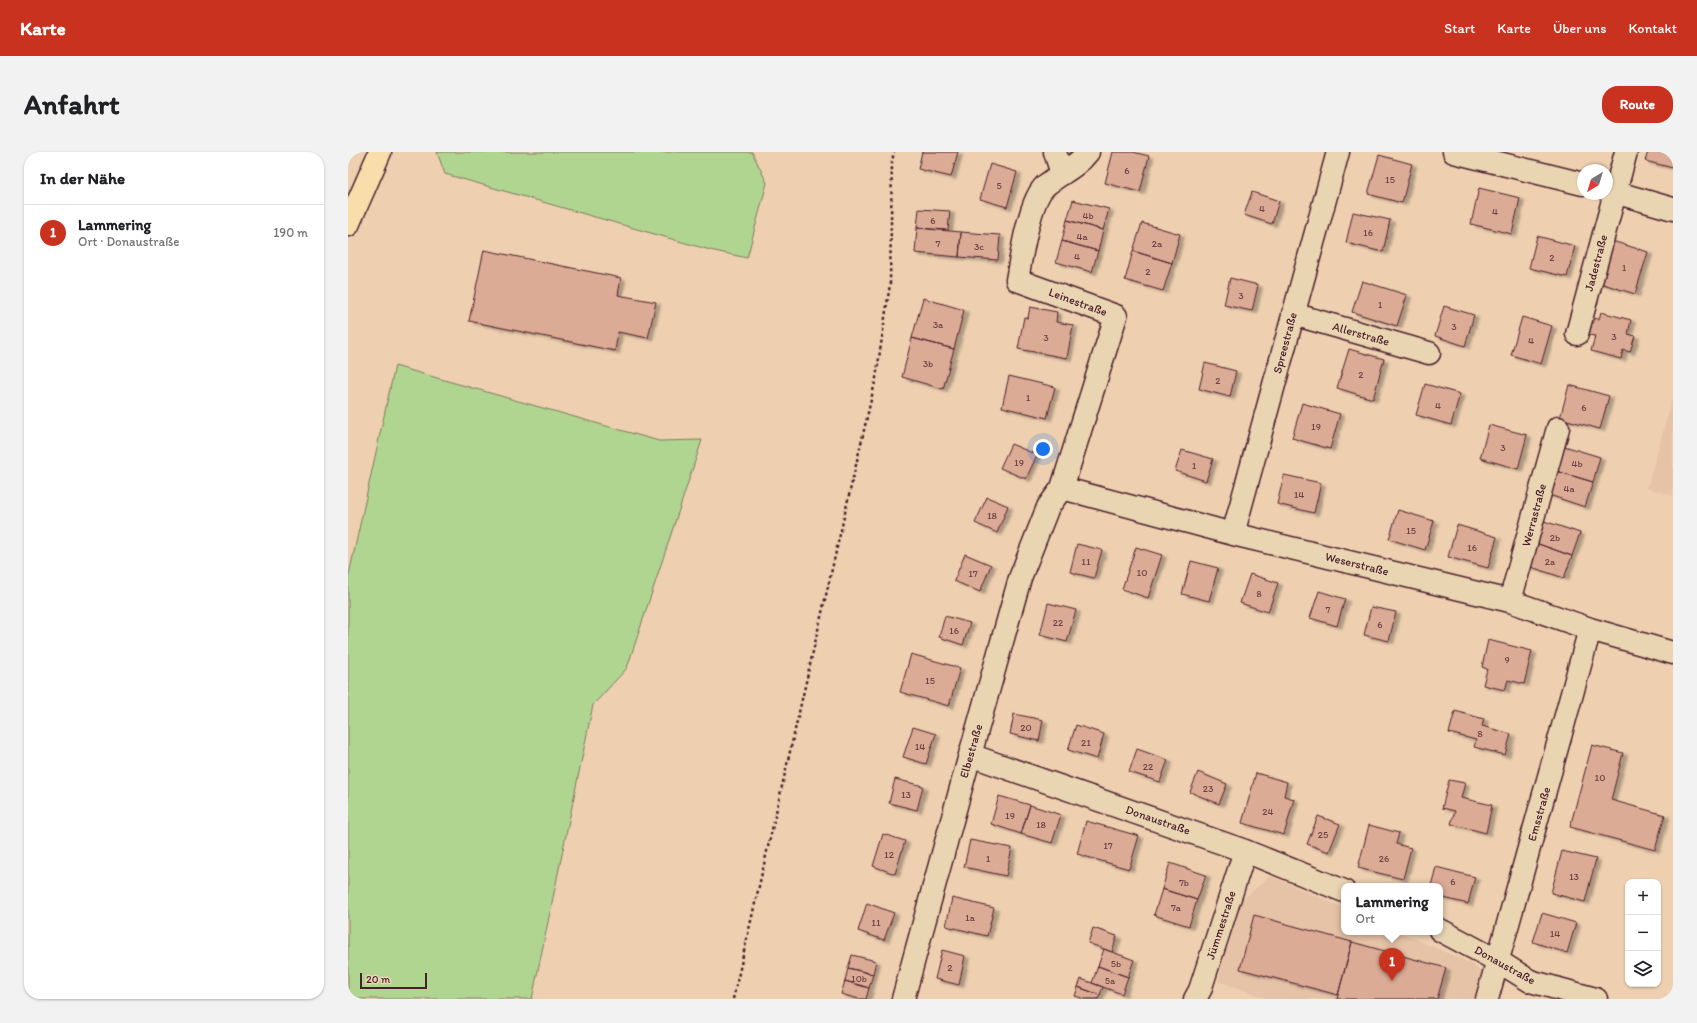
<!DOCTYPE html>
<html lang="de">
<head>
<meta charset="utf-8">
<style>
	body { margin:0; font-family:Itim,sans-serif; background:#f2f2f2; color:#202124 }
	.controls { position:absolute; right:12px; bottom:12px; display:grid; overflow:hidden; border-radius:8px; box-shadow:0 1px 3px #0004 }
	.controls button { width:36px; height:36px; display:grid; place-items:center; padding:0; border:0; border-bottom:1px solid #e0e0e0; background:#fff; color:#202124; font:20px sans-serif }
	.compass { position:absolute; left:1229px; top:12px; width:36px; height:36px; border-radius:50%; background:#fff; box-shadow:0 1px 3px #0004; rotate:218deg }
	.scale { position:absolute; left:12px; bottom:10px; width:67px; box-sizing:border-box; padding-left:4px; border:2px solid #4a1f2b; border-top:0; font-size:11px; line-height:14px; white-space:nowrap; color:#4a1f2b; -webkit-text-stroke:3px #ead5b3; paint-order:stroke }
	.you { position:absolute; left:695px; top:297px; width:14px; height:14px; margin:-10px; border:3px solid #fff; border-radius:50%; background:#1a73e8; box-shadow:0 0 0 6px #1a73e833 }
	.badge { display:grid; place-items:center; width:26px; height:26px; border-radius:50%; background:#c8321e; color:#fff; font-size:13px; font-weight:700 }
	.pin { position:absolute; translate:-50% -33px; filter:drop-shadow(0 1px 2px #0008) }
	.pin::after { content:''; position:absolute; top:21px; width:14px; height:12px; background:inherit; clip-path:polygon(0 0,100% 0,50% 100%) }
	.popup { position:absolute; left:993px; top:731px; width:102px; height:52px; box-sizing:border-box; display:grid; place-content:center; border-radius:8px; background:#fff; filter:drop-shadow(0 1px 3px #0005); font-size:13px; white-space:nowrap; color:#757577 }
	.popup b { font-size:15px; color:#202124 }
	.popup::after { content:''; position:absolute; left:50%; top:100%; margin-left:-8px; border:8px solid transparent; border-top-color:#fff }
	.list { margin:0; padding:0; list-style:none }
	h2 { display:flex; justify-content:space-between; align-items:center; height:52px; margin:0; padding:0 16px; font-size:17px }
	h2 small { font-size:13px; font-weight:400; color:#757577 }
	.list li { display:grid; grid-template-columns:26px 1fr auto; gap:12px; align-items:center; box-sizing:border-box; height:56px; padding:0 16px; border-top:1px solid #e0e0e0 }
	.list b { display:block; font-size:15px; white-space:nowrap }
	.list p { margin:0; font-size:13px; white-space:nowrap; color:#757577 }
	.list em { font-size:13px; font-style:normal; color:#757577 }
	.icon { flex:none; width:22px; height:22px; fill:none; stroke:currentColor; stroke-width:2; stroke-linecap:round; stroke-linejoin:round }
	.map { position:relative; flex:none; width:1325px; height:847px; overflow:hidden; border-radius:16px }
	header { display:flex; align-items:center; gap:24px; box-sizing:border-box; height:56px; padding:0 20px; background:#c8321e; color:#fff }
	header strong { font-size:19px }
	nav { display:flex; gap:22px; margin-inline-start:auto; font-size:14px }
	.intro { display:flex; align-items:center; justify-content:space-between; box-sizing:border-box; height:96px; padding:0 24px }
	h1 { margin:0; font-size:28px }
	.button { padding:10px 18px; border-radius:16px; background:#c8321e; color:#fff; font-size:14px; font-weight:700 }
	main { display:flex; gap:24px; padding:0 24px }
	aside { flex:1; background:#fff; border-radius:16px; box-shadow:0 1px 3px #0004 }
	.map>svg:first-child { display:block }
	.built { fill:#e6c2a6 }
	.green { fill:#b0d591; stroke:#7d7a5e }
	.building { fill:#dcab95; stroke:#4a1f2b; filter:url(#shadow) }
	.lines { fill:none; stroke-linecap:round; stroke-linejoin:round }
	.street-casing { stroke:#4a1f2b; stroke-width:25 }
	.primary-casing { stroke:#4a1f2b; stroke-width:25 }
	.path { stroke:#4a1f2b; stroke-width:2.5; stroke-dasharray:3 3; stroke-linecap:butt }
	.street { stroke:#ead5b3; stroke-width:22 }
	.primary { stroke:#f9deab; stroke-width:22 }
	.labels { text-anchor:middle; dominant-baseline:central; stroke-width:3; stroke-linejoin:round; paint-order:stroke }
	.number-label { font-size:10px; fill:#6e4246 }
	.street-label { font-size:12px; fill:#4a1f2b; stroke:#ead5b3 }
</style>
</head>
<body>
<header>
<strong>Karte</strong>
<nav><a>Start</a><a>Karte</a><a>Über uns</a><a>Kontakt</a></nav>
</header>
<div class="intro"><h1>Anfahrt</h1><a class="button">Route</a></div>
<main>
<aside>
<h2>In der Nähe<small></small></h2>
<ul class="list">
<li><span class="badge">1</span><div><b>Lammering</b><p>Ort · Donaustraße</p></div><em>190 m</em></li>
</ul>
</aside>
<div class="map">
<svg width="1325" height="847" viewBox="0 0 1325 847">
	<defs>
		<filter id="shadow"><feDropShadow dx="4.5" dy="2.5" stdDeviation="1" flood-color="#0004"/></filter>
	</defs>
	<rect width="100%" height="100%" fill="#eed0b0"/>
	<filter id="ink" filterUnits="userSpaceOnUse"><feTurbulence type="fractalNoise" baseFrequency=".025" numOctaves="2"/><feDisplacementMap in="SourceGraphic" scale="8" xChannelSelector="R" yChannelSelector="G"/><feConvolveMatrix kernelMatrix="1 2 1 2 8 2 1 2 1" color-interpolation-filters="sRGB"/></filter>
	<g filter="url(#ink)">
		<path class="built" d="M 1325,244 L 1325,344 L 1299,336 Z
			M 922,724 L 996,756 L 996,780 L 1051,780 L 1122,811 L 1134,821 L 1126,847 L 921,847 L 870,829 L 892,750 Z"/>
		<path class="green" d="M 89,0 L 404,0 L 419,31 L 399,106 L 362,98 L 97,22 Z
			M 47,214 L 311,289 L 354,288 L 279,516 L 245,553 L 184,847 L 0,847 L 0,427 Z"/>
		<path class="building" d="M 574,0 L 610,0 L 603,25 L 570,17 Z
			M 765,0 L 785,0 L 801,4 L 792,40 L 757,31 Z
			M 1300,0 L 1325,0 L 1325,16 L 1297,9 Z
			M 1031,3 L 1064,12 L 1054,51 L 1020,42 Z
			M 642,12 L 669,20 L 659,55 L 632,47 Z
			M 1131,36 L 1172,46 L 1164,82 L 1123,72 Z
			M 904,40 L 931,49 L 924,72 L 896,63 Z
			M 725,48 L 761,57 L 755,78 L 719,68 Z
			M 571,57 L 602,59 L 600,78 L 569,76 Z
			M 1005,60 L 1042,68 L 1035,100 L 998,91 Z
			M 719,68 L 755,78 L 750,99 L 714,89 Z
			M 794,71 L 832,82 L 824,111 L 785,99 Z
			M 569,76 L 613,80 L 611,105 L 567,101 Z
			M 613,80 L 652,83 L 650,108 L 611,105 Z
			M 1189,84 L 1227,94 L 1219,125 L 1181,116 Z
			M 714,89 L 750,99 L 744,120 L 708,110 Z
			M 1264,89 L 1300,100 L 1287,142 L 1252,131 Z
			M 136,98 L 273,126 L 270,143 L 308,150 L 300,186 L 270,180 L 267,199 L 121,169 Z
			M 785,99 L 824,111 L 815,139 L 777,128 Z
			M 882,126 L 910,133 L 904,159 L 876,153 Z
			M 1014,129 L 1059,143 L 1049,174 L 1004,160 Z
			M 575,146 L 616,158 L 606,197 L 564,186 Z
			M 1096,154 L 1126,163 L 1117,194 L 1087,184 Z
			M 682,155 L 709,160 L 708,170 L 725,173 L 719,206 L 670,197 L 676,165 L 680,166 Z
			M 1253,160 L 1283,168 L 1280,182 L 1287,184 L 1282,200 L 1275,198 L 1273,207 L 1243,199 L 1247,184 L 1241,183 L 1245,166 L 1251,167 Z
			M 1174,165 L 1204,174 L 1193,212 L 1163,203 Z
			M 564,186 L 606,197 L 595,237 L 554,225 Z
			M 1001,197 L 1036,207 L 1025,247 L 989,236 Z
			M 857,211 L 888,219 L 882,245 L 851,237 Z
			M 661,224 L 707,235 L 699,266 L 654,255 Z
			M 1077,232 L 1112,242 L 1103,273 L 1068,263 Z
			M 1221,233 L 1261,244 L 1252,277 L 1212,266 Z
			M 954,251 L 992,262 L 982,297 L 944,286 Z
			M 1141,273 L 1179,283 L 1170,317 L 1132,306 Z
			M 663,292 L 689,303 L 678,327 L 652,316 Z
			M 1213,293 L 1252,305 L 1245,330 L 1205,318 Z
			M 834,298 L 865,307 L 858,329 L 827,319 Z
			M 1205,318 L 1245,330 L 1237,355 L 1198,342 Z
			M 936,323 L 973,331 L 966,361 L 929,352 Z
			M 639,345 L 660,354 L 649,381 L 627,371 Z
			M 1050,358 L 1086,369 L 1077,398 L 1041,387 Z
			M 1196,369 L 1232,381 L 1224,404 L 1182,389 L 1193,379 Z
			M 1109,373 L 1149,385 L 1140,416 L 1100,405 Z
			M 1182,389 L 1224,404 L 1216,426 L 1180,414 Z
			M 729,392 L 754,398 L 746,426 L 722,420 Z
			M 788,395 L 814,403 L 800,446 L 774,437 Z
			M 617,402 L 643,413 L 632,440 L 606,429 Z
			M 843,409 L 870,416 L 861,449 L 834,442 Z
			M 902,422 L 930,431 L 920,460 L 892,451 Z
			M 971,439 L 997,447 L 989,474 L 962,466 Z
			M 700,451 L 728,458 L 719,490 L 692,483 Z
			M 1023,455 L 1048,460 L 1041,489 L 1016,483 Z
			M 597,464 L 622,471 L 615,493 L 591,485 Z
			M 1140,488 L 1184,499 L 1176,532 L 1160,528 L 1157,538 L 1135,533 L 1139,517 L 1134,515 Z
			M 563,502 L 612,516 L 601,554 L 552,540 Z
			M 1107,559 L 1136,567 L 1134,574 L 1163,582 L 1157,603 L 1126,595 L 1128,588 L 1101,581 Z
			M 666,562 L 695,568 L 691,589 L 662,582 Z
			M 728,573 L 756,582 L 749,607 L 720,598 Z
			M 565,575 L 588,582 L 578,612 L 555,605 Z
			M 1244,593 L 1275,601 L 1263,648 L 1317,663 L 1307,698 L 1222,675 Z
			M 789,597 L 820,608 L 812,630 L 781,620 Z
			M 850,620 L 879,632 L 871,652 L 842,640 Z
			M 908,621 L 939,630 L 936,644 L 946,647 L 936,683 L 894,671 Z
			M 547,627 L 575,634 L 569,658 L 541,651 Z
			M 1101,628 L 1117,631 L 1113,646 L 1144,653 L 1138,681 L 1103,672 L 1107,659 L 1094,656 Z
			M 651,644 L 682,653 L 673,682 L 643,672 Z
			M 682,653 L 713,663 L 704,691 L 673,682 Z
			M 970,664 L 992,672 L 981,700 L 959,692 Z
			M 738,669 L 791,684 L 781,717 L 729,702 Z
			M 1021,673 L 1051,681 L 1048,692 L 1063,696 L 1055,727 L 1010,716 Z
			M 535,682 L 557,689 L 547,722 L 525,714 Z
			M 622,688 L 664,696 L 658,724 L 616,715 Z
			M 1214,699 L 1248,707 L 1237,750 L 1203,741 Z
			M 822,711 L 858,723 L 849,748 L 814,737 Z
			M 1088,715 L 1127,725 L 1120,752 L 1092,745 L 1092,734 L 1083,734 Z
			M 814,737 L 849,748 L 841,774 L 806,763 Z
			M 604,746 L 646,756 L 639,784 L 598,774 Z
			M 519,751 L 546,761 L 536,788 L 510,779 Z
			M 1194,761 L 1228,771 L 1219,801 L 1185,790 Z
			M 906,763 L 1004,790 L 990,843 L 892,817 Z
			M 745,776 L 769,784 L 764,800 L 740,791 Z
			M 1004,790 L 1098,816 L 1089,847 L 989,847 Z
			M 756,797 L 786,808 L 780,825 L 750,814 Z
			M 594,798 L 617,804 L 611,833 L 587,827 Z
			M 504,803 L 528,809 L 525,822 L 500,816 Z
			M 750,814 L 780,825 L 774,842 L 744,831 Z
			M 500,816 L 525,822 L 521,836 L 497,829 Z
			M 733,827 L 755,835 L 752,843 L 730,835 Z
			M 497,829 L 521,836 L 518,847 L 511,847 L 493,842 Z
			M 730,835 L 752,843 L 750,847 L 736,847 L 727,844 Z"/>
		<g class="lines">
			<g class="street-casing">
				<path id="street" d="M 707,0 L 714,22
					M 1106,0 L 1235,32
					M 1259,38 L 1325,57
					M 945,162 L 1081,201
					M 1229,182 L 1278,0
					M 714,336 L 768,164 L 669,128 C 673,106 681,49 697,34 C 711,22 729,15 740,0
					M 885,382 L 990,0
					M 1162,449 L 1210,276
					M 622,603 L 897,699 L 996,739
					M 1092,778 L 1150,809 L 1182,829 L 1248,847
					M 555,847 L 622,603 L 672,426 L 700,355 L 714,336 L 885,382 L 1162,449 L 1242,477 L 1325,501
					M 847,847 L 852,838 L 897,699
					M 1139,847 L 1242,477"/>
			</g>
			<g class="primary-casing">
				<path id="primary" d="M 0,73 L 32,0"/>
			</g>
			<path class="path" d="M 385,847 L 528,226 L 542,132 L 544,9 L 546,0"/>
			<use href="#street" class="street"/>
			<use href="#primary" class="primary"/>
		</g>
	</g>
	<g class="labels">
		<g class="number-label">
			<text x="779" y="18">6</text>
			<text x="1042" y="27">15</text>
			<text x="651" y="33">5</text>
			<text x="914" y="56">4</text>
			<text x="1147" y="59">4</text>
			<text x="740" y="63">4b</text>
			<text x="585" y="68">6</text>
			<text x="1020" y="80">16</text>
			<text x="734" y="84">4a</text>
			<text x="590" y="91">7</text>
			<text x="809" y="91">2a</text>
			<text x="631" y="94">3c</text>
			<text x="729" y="104">4</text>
			<text x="1204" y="105">2</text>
			<text x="1276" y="115">1</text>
			<text x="800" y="119">2</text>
			<text x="893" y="143">3</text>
			<text x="1032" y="152">1</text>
			<text x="590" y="172">3a</text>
			<text x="1106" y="174">3</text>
			<text x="1266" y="184">3</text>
			<text x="698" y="185">3</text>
			<text x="1183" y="188">4</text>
			<text x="580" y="211">3b</text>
			<text x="1013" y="222">2</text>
			<text x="870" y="228">2</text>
			<text x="680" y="245">1</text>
			<text x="1090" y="253">4</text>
			<text x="1236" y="255">6</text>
			<text x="968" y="274">19</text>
			<text x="1155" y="295">3</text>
			<text x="671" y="310">19</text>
			<text x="1229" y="311">4b</text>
			<text x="846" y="313">1</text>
			<text x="1221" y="336">4a</text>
			<text x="951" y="342">14</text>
			<text x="644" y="363">18</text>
			<text x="1063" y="378">15</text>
			<text x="1207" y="385">2b</text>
			<text x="1124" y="395">16</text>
			<text x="738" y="409">11</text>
			<text x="1202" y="409">2a</text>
			<text x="794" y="420">10</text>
			<text x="625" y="421">17</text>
			<text x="911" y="441">8</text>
			<text x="980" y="457">7</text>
			<text x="710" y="470">22</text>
			<text x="1032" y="472">6</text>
			<text x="606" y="478">16</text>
			<text x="1159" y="507">9</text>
			<text x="582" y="528">15</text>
			<text x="678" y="575">20</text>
			<text x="1132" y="581">8</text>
			<text x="738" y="590">21</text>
			<text x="572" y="594">14</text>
			<text x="800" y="614">22</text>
			<text x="1252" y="625">10</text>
			<text x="860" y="636">23</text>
			<text x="558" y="642">13</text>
			<text x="920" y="659">24</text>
			<text x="662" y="663">19</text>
			<text x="693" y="672">18</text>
			<text x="975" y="682">25</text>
			<text x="760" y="693">17</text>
			<text x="541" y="702">12</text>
			<text x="640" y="706">1</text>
			<text x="1036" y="706">26</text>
			<text x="1226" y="724">13</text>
			<text x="1105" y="729">6</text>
			<text x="836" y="730">7b</text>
			<text x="828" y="755">7a</text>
			<text x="622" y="765">1a</text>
			<text x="528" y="770">11</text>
			<text x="1207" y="781">14</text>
			<text x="768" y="811">5b</text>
			<text x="602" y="815">2</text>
			<text x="511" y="826">10b</text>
			<text x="762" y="828">5a</text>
		</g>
		<g class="street-label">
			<text transform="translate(1248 111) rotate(-75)">Jadestraße</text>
			<text transform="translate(730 150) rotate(20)">Leinestraße</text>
			<text transform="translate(1013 182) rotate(16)">Allerstraße</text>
			<text transform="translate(937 191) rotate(-75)">Spreestraße</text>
			<text transform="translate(1186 363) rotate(-75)">Werrastraße</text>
			<text transform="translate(1009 412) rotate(14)">Weserstraße</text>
			<text transform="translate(623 599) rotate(-74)">Elbestraße</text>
			<text transform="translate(1191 662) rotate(-74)">Emsstraße</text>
			<text transform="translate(810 668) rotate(19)">Donaustraße</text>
			<text transform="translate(873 773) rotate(-72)">Jümmestraße</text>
			<text transform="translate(1157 813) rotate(29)">Donaustraße</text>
		</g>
	</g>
</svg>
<div class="controls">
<button>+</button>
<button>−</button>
<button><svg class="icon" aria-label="layers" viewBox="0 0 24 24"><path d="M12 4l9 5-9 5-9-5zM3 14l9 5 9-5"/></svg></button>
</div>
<svg class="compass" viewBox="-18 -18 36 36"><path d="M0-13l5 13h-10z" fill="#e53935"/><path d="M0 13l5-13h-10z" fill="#757577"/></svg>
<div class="scale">20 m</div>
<div class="you"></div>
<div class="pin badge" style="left:1044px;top:829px">1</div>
<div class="popup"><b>Lammering</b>Ort</div>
</div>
</main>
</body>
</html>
